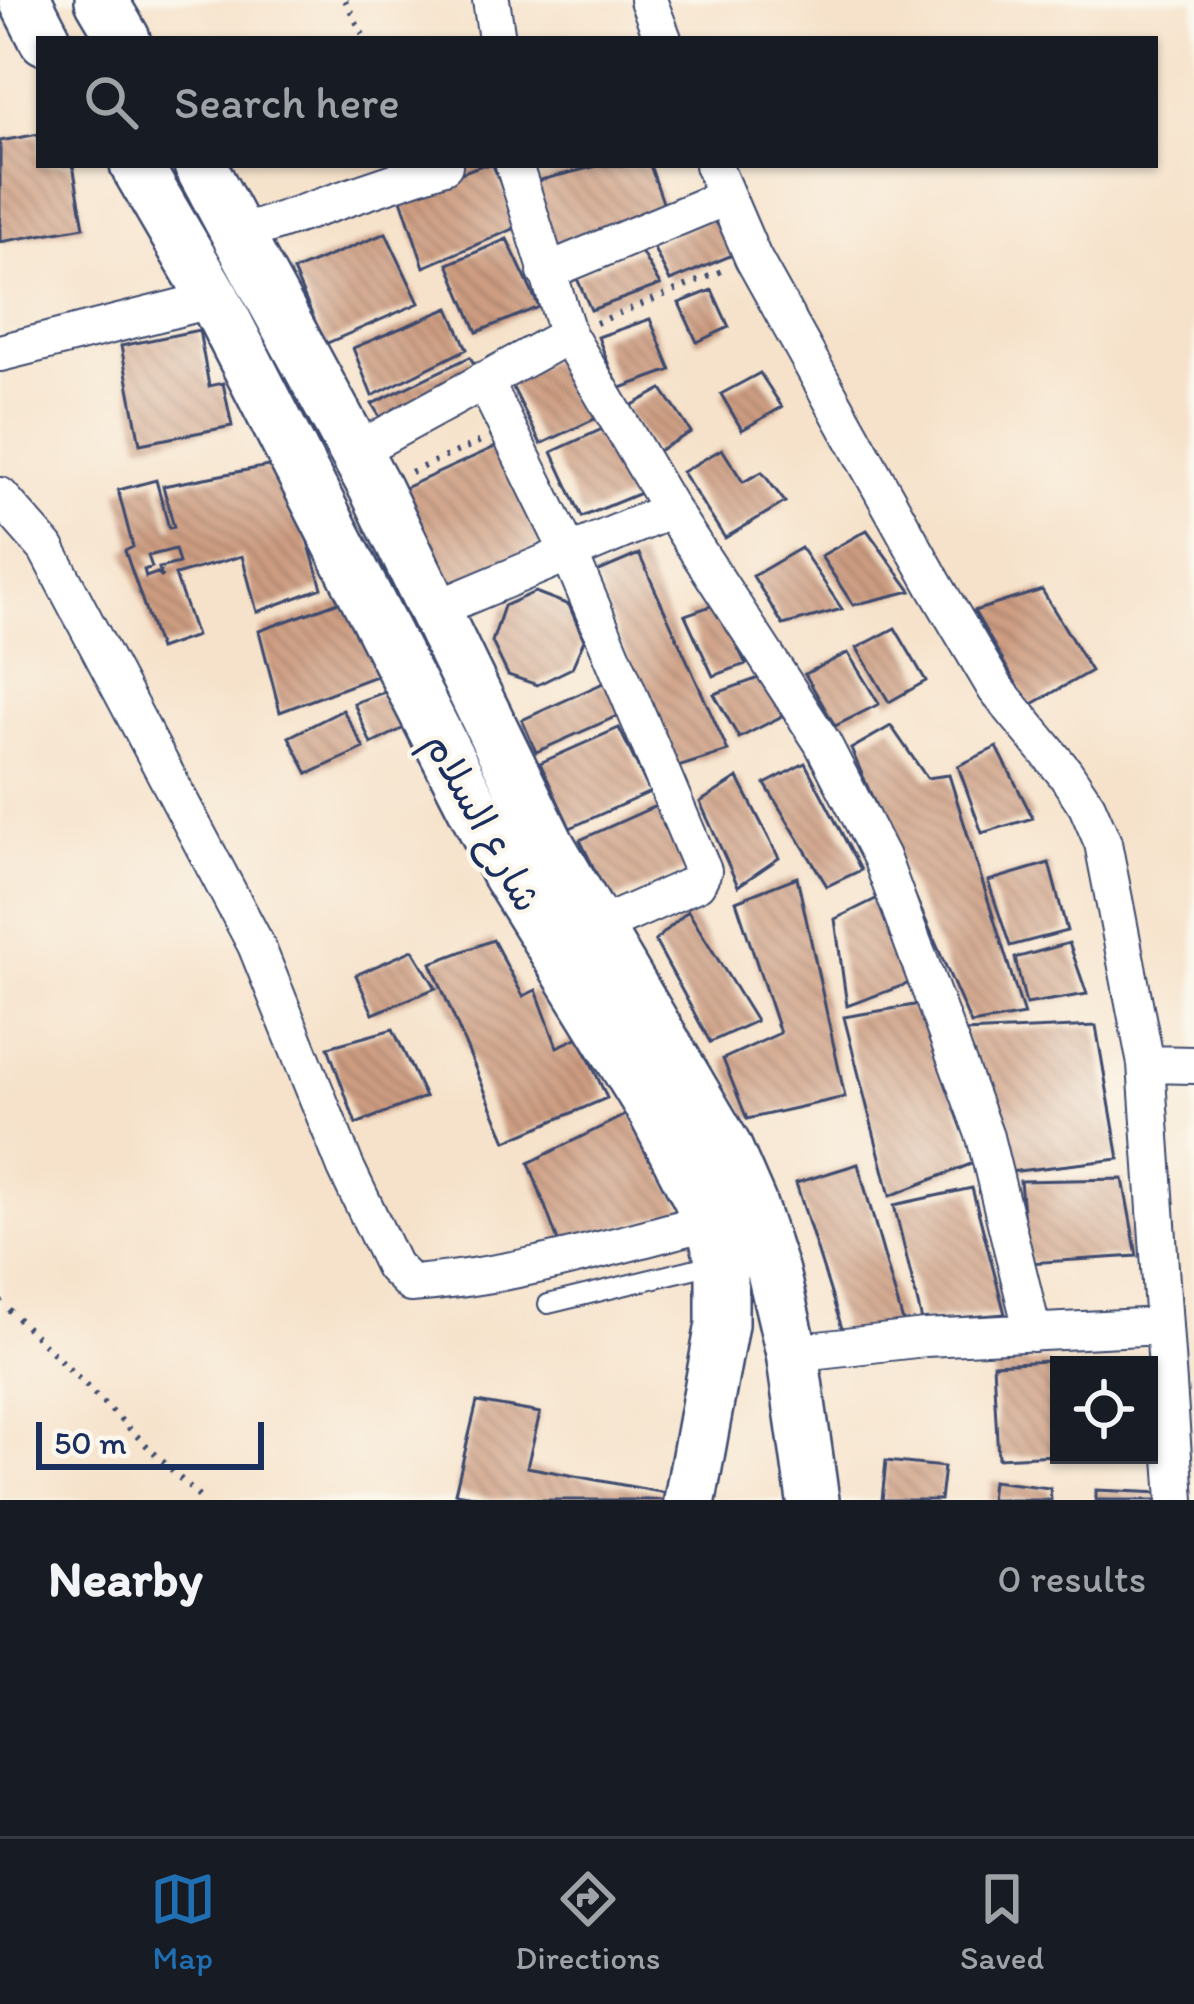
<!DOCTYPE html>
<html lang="en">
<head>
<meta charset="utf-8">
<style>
	body { margin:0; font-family:Itim,"Playpen Sans Arabic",sans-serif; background:#242831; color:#f1f3f6 }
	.controls { position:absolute; right:36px; bottom:36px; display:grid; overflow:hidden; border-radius:0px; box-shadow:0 3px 9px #0004 }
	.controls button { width:108px; height:108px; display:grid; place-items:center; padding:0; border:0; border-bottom:3px solid #363941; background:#171b24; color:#f1f3f6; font:60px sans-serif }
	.scale { position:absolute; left:36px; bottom:30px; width:228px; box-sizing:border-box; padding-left:12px; border:6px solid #1b2f5e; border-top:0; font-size:33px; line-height:42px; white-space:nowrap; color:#1b2f5e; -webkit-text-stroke:9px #fbf7ec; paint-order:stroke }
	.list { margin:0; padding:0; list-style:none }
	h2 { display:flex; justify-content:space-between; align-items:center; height:156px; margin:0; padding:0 48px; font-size:51px }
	h2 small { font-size:39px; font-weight:400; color:#9ea1a6 }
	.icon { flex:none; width:66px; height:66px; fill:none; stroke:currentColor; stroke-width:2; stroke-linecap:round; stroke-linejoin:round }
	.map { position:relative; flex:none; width:1194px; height:1500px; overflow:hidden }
	.search { position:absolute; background:#171b24; box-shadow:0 3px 9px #0004; left:36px; right:36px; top:36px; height:132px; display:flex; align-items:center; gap:30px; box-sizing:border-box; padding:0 42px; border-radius:0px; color:#9ea1a6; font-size:45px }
	.sheet { height:336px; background:#171b24 }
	nav { display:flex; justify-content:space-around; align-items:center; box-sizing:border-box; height:168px; border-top:3px solid #363941; background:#171b24; font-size:33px; color:#9ea1a6 }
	nav a { display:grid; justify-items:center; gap:6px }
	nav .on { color:#1f6fb2 }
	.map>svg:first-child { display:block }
	.building { fill:url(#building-back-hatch); fill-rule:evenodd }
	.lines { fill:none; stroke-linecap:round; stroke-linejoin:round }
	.lane-casing { stroke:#3c4a6e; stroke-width:22 }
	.street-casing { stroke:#3c4a6e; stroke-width:40 }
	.secondary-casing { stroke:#3c4a6e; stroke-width:56 }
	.path { stroke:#3c4a6e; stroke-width:6; stroke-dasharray:3 9; stroke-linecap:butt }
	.lane { stroke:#fff; stroke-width:18 }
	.street { stroke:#fff; stroke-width:36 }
	.secondary { stroke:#fff; stroke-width:51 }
	.labels { text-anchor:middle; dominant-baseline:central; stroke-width:9; stroke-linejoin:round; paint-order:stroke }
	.street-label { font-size:39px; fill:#1b2f5e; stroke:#fbf7ec }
</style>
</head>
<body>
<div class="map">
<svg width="1194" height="1500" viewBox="0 0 1194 1500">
	<defs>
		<pattern id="building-back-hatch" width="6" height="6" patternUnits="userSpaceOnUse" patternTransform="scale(3)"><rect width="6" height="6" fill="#ce9d81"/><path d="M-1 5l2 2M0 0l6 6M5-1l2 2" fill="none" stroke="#a6806d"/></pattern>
	</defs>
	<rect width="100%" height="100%" fill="#fbf7ec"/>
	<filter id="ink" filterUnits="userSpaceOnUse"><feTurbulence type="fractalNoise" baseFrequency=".00833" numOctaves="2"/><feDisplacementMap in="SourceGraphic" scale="24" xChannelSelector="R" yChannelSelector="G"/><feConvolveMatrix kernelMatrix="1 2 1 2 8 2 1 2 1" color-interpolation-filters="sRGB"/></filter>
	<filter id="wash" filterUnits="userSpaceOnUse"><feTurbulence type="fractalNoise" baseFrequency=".004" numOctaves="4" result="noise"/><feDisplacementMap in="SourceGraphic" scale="48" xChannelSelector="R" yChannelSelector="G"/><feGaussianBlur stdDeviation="2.7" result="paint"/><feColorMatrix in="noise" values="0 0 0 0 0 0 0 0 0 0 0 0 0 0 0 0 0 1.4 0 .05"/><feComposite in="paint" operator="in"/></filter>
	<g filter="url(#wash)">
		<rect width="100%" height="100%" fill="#f6e2ca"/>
		<g id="blocks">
			<path class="building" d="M 39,134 L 39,165 L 73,165 L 84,227 L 0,242 L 0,141 Z
				M 482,165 L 493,165 L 518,227 L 424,267 L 400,196 Z
				M 601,165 L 650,165 L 666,211 L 553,254 L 532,182 Z
				M 713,217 L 735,254 L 670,281 L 652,245 Z
				M 386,233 L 419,303 L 325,344 L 293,271 Z
				M 507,239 L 539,307 L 477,332 L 448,264 Z
				M 640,250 L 660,285 L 591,310 L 576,276 Z
				M 712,290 L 729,327 L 697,342 L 679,303 Z
				M 449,308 L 467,349 L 372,396 L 353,348 Z
				M 650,319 L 671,370 L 618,389 L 598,337 Z
				M 199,330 L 209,386 L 223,383 L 232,426 L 140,444 L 121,346 Z
				M 566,352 L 605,414 L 541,444 L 509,380 Z
				M 470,357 L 480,374 L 386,427 L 372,404 Z
				M 760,373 L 782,407 L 742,430 L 721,394 Z
				M 662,389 L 691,432 L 654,453 L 625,409 Z
				M 609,426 L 650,489 L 582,517 L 552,452 Z
				M 504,443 L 549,542 L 443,590 L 398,491 Z
				M 722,449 L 743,482 L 762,472 L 785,502 L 725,538 L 682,472 Z
				M 284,463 L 322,588 L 257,612 L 242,556 L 175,575 L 196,636 L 159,649 L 125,551 L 133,547 L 118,490 L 156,480 L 169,528 L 174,527 L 163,486 ZM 175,549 L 179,563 L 159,568 L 162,578 L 157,573 L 146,577 L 144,570 L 152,567 L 148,556 Z
				M 867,530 L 911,591 L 853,605 L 821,556 Z
				M 801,548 L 842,609 L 783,625 L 753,576 Z
				M 639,554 L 728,751 L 675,768 L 592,574 Z
				M 1042,590 L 1091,671 L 1029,706 L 974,611 Z
				M 535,592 L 569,605 L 584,640 L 572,668 L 537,685 L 508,675 L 492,642 L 504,606 Z
				M 347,599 L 381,674 L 280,712 L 259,631 Z
				M 716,604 L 746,664 L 713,676 L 685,615 Z
				M 895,628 L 926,681 L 889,702 L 857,648 Z
				M 848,653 L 879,704 L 835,726 L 805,674 Z
				M 767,675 L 788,713 L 739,738 L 714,694 Z
				M 610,680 L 624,713 L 536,752 L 522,720 Z
				M 387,691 L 406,727 L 371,744 L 354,703 Z
				M 343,710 L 364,748 L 308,774 L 289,737 Z
				M 891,726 L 927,778 L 949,775 L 1024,1015 L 971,1024 L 851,749 Z
				M 619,728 L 650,792 L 570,828 L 540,763 Z
				M 997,747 L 1033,818 L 982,833 L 958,766 Z
				M 805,763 L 861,870 L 827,886 L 765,784 Z
				M 738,778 L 779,858 L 738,886 L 700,802 Z
				M 658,805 L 689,868 L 610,902 L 580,840 Z
				M 1049,863 L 1067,931 L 1010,946 L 988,881 Z
				M 797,877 L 845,1097 L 747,1119 L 723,1059 L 780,1033 L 736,901 Z
				M 880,897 L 918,980 L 847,1006 L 835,919 Z
				M 688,911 L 756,1021 L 710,1042 L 655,941 Z
				M 493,940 L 523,996 L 536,990 L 557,1047 L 579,1037 L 607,1098 L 506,1141 L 431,963 Z
				M 1069,943 L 1087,994 L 1026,1004 L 1015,958 Z
				M 413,950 L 436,988 L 373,1014 L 356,975 Z
				M 926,1003 L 976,1162 L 890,1196 L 844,1017 Z
				M 1096,1026 L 1119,1159 L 1009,1172 L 964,1032 Z
				M 393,1029 L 425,1097 L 356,1124 L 328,1047 Z
				M 631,1112 L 683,1209 L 559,1244 L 529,1163 Z
				M 858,1164 L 903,1322 L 845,1338 L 796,1183 Z
				M 1123,1179 L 1137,1256 L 1028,1263 L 1020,1181 Z
				M 972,1188 L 1005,1314 L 922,1321 L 894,1205 Z
				M 1049,1361 L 1055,1455 L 998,1458 L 993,1364 Z
				M 477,1402 L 540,1413 L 527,1467 L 676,1495 L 674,1500 L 501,1500 L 455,1493 Z
				M 886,1461 L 944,1467 L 940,1500 L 882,1500 Z
				M 992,1481 L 1050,1488 L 1051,1500 L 990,1500 Z
				M 1096,1490 L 1162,1493 L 1161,1500 L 1096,1500 Z"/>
		</g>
	</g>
	<g filter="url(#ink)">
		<use href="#blocks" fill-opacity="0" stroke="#3c4a6e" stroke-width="3"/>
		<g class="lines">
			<g class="lane-casing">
				<path id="lane" d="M 548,1304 L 717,1263"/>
			</g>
			<g class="street-casing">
				<path id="street" d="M 491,0 L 497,39
					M 648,0 L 663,39
					M 514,165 L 568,335 L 671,510
					M 713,165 L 753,258 L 935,586 L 996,689 L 1065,773 L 1087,806 L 1103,843 L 1146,1064 L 1176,1500
					M 241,234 L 444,165
					M 546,272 L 726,197
					M 0,353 L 214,299
					M 484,380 L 570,555 L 703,871 L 697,883 L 596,928
					M 356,451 L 568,335
					M 0,496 L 46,548 L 256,945 L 346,1168 L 393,1266 L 411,1284 C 513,1277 613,1246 711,1221
					M 436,609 L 671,510 L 822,742 L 881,857 L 985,1137 L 1033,1333
					M 1146,1064 L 1194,1065
					M 792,1353 L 925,1338 L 1162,1326"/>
			</g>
			<g class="secondary-casing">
				<path id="secondary" d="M 25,0 L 45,39
					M 101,0 L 124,39
					M 136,165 L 214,299 L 507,873 L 654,1111 L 711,1221 L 722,1262 L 722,1324 L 690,1500
					M 200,165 L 375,488 L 549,846 L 726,1148 L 750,1203 L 773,1272 L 792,1353 L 813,1500"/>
			</g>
			<path class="path" d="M 345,0 L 365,39
				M 596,323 L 722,271
				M 411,472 L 481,441
				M 0,1301 L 202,1500"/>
			<use href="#lane" class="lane"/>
			<use href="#street" class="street"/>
			<use href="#secondary" class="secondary"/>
		</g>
	</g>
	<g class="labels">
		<g class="street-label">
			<text transform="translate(483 822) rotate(61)">شارع السلام</text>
		</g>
	</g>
</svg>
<div class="controls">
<button><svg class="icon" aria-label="locate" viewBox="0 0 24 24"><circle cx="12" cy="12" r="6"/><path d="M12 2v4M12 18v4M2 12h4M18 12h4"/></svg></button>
</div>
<div class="scale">50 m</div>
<div class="search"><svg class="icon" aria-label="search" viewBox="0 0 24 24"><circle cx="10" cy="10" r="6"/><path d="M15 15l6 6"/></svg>Search here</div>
</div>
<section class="sheet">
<h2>Nearby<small>0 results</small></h2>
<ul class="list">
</ul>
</section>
<nav>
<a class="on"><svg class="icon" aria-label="map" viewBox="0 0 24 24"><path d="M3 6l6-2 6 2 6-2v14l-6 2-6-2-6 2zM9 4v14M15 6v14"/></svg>Map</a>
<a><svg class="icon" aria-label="directions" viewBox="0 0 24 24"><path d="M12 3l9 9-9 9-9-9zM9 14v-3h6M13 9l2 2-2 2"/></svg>Directions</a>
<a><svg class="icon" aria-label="saved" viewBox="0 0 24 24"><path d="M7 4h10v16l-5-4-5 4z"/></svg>Saved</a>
</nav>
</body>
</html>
